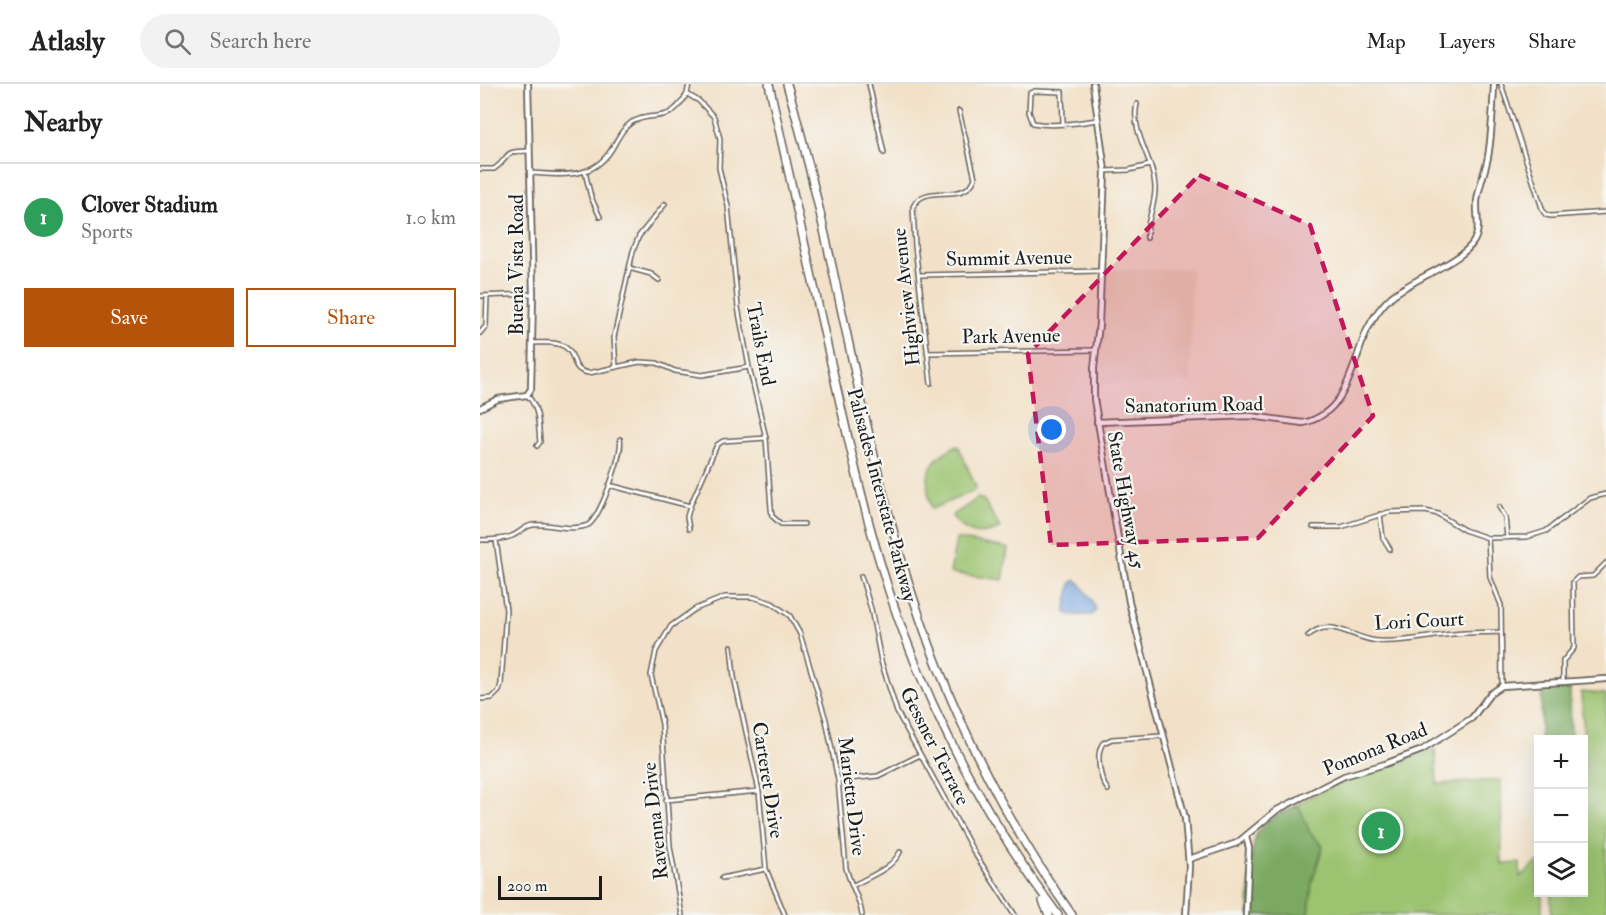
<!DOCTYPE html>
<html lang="en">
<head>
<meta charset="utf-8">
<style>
	body { margin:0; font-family:"IM FELL Double Pica",serif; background:#f2f2f2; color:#222 }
	.controls { position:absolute; right:18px; bottom:18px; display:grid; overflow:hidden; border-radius:0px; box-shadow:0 6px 24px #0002 }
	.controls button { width:54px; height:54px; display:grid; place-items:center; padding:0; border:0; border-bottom:2px solid #e0e0e0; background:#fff; color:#222; font:30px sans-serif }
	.scale { position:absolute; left:18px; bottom:15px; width:104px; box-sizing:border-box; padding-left:6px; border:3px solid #1c1c1c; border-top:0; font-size:16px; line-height:21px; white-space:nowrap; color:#1c1c1c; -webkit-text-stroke:4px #f6f6f2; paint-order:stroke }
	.you { position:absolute; left:572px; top:346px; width:21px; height:21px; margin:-15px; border:4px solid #fff; border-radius:50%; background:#1a73e8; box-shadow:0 0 0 9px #1a73e833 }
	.badge { display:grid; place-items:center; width:39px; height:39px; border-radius:50%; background:#b45309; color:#fff; font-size:20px; font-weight:700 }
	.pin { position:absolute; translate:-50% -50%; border:3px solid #fff; box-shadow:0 2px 6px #0006 }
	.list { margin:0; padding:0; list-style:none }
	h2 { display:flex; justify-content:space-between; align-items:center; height:78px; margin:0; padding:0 24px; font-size:26px }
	h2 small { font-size:20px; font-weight:400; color:#767676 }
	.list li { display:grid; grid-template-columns:39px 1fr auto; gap:18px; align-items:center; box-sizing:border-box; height:108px; padding:0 24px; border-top:2px solid #e0e0e0 }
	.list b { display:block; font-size:22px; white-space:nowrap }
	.list p { margin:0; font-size:20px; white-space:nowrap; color:#767676 }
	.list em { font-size:20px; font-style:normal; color:#767676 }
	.actions { display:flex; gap:12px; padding:18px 24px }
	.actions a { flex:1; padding:14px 0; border:2px solid #b45309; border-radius:0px; text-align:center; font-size:21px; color:#b45309 }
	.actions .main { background:#b45309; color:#fff }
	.icon { flex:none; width:33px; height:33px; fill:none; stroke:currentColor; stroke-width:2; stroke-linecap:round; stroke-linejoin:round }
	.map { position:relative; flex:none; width:1126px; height:831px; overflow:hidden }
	header { display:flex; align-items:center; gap:36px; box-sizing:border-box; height:84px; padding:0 30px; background:#fff; border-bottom:2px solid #e0e0e0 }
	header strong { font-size:28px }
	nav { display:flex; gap:33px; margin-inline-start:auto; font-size:21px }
	.search { width:420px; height:54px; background:#f2f2f2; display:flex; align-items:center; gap:15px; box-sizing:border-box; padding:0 21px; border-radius:33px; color:#767676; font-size:22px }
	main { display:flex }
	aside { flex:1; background:#fff }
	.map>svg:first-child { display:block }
	.built { fill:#e8d4b7 }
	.green { fill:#9bc36f; stroke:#5c7046; stroke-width:1.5 }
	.forest { fill:#7ca962; stroke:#4c623f; stroke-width:1.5 }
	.water { fill:#76a4df; stroke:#49607e; stroke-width:1.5 }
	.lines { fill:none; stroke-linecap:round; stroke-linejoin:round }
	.street-casing { stroke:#676158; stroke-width:6 }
	.secondary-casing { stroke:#676158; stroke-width:8 }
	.highway-casing { stroke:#676158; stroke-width:10 }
	.street { stroke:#fff; stroke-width:3 }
	.secondary { stroke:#fff; stroke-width:4.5 }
	.highway { stroke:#fff; stroke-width:7 }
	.marked { fill:#c2185b; fill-opacity:0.2; stroke:#c2185b; stroke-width:4.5; stroke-dasharray:12 8; stroke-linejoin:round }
	.labels { text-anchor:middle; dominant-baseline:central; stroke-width:4.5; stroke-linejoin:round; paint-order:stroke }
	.street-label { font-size:20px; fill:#1c1c1c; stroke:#f6f6f2 }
</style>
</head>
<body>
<header>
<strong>Atlasly</strong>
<div class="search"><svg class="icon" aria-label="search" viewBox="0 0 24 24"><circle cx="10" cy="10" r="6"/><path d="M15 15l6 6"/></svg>Search here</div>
<nav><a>Map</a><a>Layers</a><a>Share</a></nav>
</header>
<main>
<aside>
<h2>Nearby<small></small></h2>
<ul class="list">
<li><span class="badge" style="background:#2e9e5b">1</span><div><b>Clover Stadium</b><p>Sports</p></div><em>1.0 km</em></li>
</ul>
<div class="actions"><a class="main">Save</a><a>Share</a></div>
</aside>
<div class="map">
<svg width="1126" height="831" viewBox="0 0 1126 831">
	<rect width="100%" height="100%" fill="#f6f6f2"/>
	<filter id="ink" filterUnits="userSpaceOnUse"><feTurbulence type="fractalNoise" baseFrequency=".0167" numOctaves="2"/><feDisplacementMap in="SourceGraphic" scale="12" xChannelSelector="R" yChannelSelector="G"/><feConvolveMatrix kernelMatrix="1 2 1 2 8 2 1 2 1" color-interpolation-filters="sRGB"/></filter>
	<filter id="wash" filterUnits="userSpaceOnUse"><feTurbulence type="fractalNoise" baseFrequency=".008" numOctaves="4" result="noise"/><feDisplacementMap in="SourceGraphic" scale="24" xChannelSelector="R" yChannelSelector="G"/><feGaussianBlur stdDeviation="1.35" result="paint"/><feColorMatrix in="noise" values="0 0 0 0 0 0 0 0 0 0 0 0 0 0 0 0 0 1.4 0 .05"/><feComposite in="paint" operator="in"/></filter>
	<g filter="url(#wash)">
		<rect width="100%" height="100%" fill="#f2e1c8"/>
		<path class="built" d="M 711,185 L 711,298 L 620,301 L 625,186 Z"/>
		<path class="green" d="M 478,361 L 496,403 L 494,407 L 452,425 C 442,393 447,375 478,361 Z
			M 498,414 L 504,416 L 520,444 C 500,455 485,450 472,432 Z
			M 476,455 L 528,464 L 523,496 L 470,489 Z
			M 1101,608 L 1126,610 L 1126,831 L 1071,831 L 1071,809 L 1104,808 L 1104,693 L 1106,690 Z
			M 955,665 L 957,700 L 1021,696 L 1022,780 L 1040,779 L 1040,793 L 1058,778 L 1058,808 L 1062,809 L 1062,831 L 771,831 L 775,753 C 800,729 833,709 866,697 C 896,685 926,678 955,665 Z"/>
		<path class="forest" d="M 1090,602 L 1091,654 L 1060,655 L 1062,603 Z
			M 819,722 L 830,749 L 843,762 L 832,798 L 829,831 L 769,831 C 770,812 769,760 779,746 C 788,734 805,726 819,722 Z"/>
		<path class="water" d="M 596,496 C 602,500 614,519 616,526 L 612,531 L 591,531 L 586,529 C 585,523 590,506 591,499 Z"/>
	</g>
	<g filter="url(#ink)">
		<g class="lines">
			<g class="street-casing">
				<path id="street" d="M 389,0 L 404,69
					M 1021,0 L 1063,127 L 1066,131 L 1071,132 L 1126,128
					M 207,10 L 209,0
					M 657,20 C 650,48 674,75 675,103 C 676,121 666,136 667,154
					M 583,39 L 582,8 L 555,7 L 550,9 L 549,28 L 553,39 C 573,43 597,39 617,36
					M 0,85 L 14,85 C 33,72 19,67 50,67
					M 625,87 L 649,86 L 670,81
					M 105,88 L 111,113 L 120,133
					M 51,89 C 84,91 114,96 133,63 C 138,54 143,44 152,38 C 176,25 187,43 207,10 L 219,17 L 234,33 L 240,55 L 239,84 L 248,122 L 258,223 L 269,283 L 286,354 L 291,424 L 292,432 L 301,440 L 324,440
					M 149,184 L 171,190 L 179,196
					M 439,191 L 621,187
					M 0,212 L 53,210
					M 0,249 L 6,242 L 7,212
					M 52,259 C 62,259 76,257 85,263 C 98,271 89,286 109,289 L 159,278 L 177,279 L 195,287 L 222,291 L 269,283
					M 447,269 L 615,266
					M 136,283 L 134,253 L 153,167 L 159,152 L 185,120
					M 451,299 L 435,162 L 433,123 C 444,97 485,122 495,94 L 479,27
					M 47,311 C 60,325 58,340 60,358 L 57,362
					M 129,401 L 210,422
					M 1019,423 L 1025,433 L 1027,454
					M 900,430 L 903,454 L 910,465
					M 833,443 L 861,443 L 909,428 L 945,427 L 958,430 L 984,446 L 1008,454 L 1047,453 L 1066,447 L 1110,414 L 1126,410
					M 209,445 L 207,433 L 210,422 L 237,361 L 243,357 L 286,354
					M 1008,454 L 1010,493 L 1021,521 L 1022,602
					M 0,456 C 11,456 22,456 32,452 C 40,449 44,442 53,441 C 70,439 91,448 108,441 C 120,435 144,367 140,355
					M 381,492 L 391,525 L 401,577 L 417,628 L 495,770 L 535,831
					M 828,552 C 850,531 874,556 898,557 C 923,559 949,552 973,550 C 989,548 1005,549 1020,548
					M 251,562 L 254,593 L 279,707 L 286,785 L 305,831
					M 1083,598 L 1083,577 L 1094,564 L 1093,498 L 1098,493 L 1113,492 L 1126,479
					M 0,615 L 12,614 L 19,607 L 21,600 L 26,526 L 16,456
					M 358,696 L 398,692 L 440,671
					M 628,706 C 620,696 615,670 623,659 L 632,655 L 683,652
					M 186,716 L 279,707
					M 242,794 L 286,785
					M 372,802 C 388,793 412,785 420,768
					M 202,831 L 190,762 L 182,640 L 171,591 L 176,567 L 191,542 L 215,525 L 245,513 L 273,513 L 292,519 L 310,532 L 320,550 L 346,636 L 358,696 L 366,784 C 370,801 380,814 382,831"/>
			</g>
			<g class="secondary-casing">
				<path id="secondary" d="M 613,0 L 625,87 L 619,240 L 614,284 L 614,315 L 649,518 L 705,734 L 709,782 L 706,831
					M 0,324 L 18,315 L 47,311 L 51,305 L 53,210 L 48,0
					M 617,338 L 770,332 L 823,339 C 868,329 872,280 887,246 C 893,234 901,222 911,213 C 931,196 983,177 994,157 C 1001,145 996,131 997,117 C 999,102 1005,88 1008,73 C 1012,49 1013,24 1014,0
					M 709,775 L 757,759 L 797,726 L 864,692 L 905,680 L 942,666 L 992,634 L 1010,610 L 1022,602 L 1126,595
					M 766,831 L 769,764 L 766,753"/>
			</g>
			<g class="highway-casing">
				<path id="highway" d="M 289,0 C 311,96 332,192 353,288 C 373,376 392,465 424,550 C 461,650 514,745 578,831
					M 307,0 C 353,158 376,323 423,481 C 460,606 517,725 592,831
					M 563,817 L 569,831"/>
			</g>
			<use href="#street" class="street"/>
			<use href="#secondary" class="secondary"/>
			<use href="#highway" class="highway"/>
		</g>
	</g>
	<path class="marked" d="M 719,91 L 830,141 L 893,332 L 778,454 L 571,461 L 548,270 Z"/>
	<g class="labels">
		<g class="street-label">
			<text transform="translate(529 174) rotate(-1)">Summit Avenue</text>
			<text transform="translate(36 181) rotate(-90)">Buena Vista Road</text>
			<text transform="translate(426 213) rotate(-96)">Highview Avenue</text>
			<text transform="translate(531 252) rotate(-1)">Park Avenue</text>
			<text transform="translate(281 260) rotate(79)">Trails End</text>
			<text transform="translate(714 321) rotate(-1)">Sanatorium Road</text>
			<text transform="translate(402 411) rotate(75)">Palisades Interstate Parkway</text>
			<text transform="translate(646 416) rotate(80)">State Highway 45</text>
			<text transform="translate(939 537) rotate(-3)">Lori Court</text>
			<text transform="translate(455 662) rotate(63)">Gessner Terrace</text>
			<text transform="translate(895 665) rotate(-22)">Pomona Road</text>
			<text transform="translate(288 696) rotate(81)">Carteret Drive</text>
			<text transform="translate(372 712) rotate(83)">Marietta Drive</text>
			<text transform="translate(175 737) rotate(-96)">Ravenna Drive</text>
		</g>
	</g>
</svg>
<div class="controls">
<button>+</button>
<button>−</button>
<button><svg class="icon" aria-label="layers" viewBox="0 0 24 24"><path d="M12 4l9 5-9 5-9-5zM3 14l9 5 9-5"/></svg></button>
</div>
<div class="scale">200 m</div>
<div class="you"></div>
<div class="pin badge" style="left:901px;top:747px;background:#2e9e5b">1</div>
</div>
</main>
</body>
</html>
